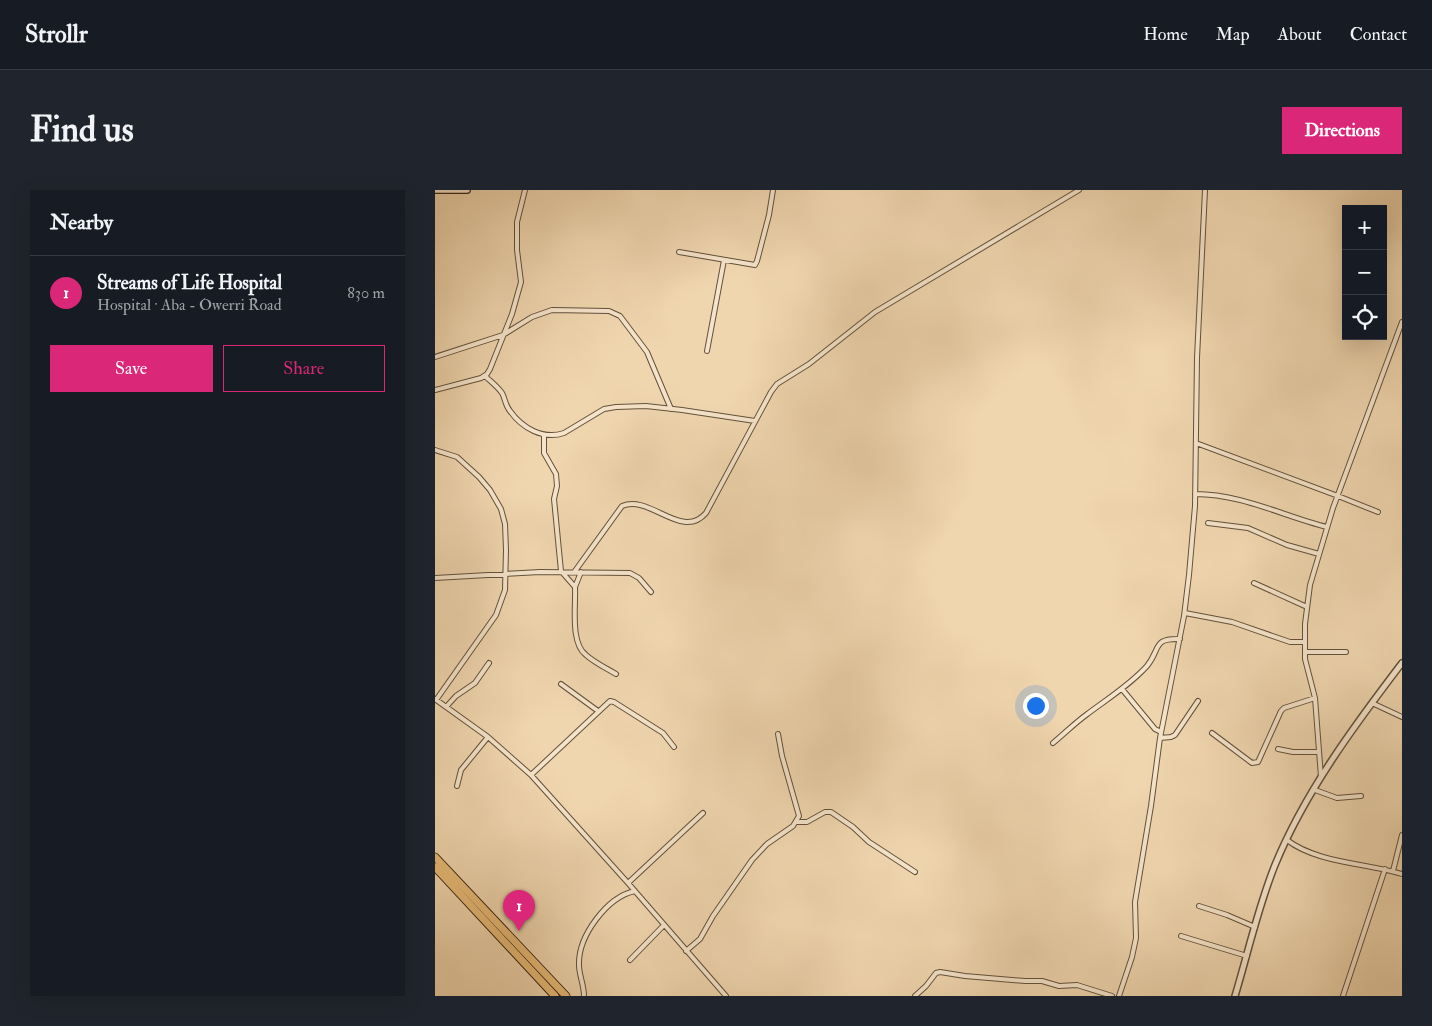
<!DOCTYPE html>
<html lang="en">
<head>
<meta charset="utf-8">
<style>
	body { margin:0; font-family:"IM FELL Double Pica",serif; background:#20242c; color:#f1f3f6 }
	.controls { position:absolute; right:15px; top:15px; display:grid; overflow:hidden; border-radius:0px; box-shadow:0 5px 20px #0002 }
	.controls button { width:45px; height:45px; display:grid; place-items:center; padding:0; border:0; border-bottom:1px solid #363941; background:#171b24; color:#f1f3f6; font:25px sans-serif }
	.you { position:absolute; left:600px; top:515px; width:18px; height:18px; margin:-12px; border:4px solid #fff; border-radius:50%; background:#1a73e8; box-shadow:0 0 0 8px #1a73e833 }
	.badge { display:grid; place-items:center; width:32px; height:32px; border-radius:50%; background:#db2777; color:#fff; font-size:16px; font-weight:700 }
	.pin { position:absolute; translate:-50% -41px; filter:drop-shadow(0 1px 2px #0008) }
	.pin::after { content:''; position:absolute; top:26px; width:18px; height:15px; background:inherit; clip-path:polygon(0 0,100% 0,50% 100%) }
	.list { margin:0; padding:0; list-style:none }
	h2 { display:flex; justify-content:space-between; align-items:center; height:65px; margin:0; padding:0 20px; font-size:21px }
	h2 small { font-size:16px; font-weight:400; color:#9ea1a6 }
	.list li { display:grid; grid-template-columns:32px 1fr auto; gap:15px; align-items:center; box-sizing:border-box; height:75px; padding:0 20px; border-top:1px solid #363941 }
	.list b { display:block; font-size:19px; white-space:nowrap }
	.list p { margin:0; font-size:16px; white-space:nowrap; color:#9ea1a6 }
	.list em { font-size:16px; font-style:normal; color:#9ea1a6 }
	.actions { display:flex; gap:10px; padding:15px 20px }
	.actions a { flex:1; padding:11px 0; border:1px solid #db2777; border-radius:0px; text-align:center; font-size:18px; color:#db2777 }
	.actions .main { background:#db2777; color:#fff }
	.icon { flex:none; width:28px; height:28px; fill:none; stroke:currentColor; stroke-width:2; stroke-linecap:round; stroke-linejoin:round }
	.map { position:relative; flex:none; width:967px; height:806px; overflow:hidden; border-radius:0px }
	header { display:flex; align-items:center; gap:30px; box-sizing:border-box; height:70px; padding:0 25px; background:#171b24; border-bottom:1px solid #363941 }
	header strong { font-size:24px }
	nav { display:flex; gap:28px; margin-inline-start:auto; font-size:18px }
	.intro { display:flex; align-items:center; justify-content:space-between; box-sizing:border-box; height:120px; padding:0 30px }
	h1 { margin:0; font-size:35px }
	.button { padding:12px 22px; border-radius:0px; background:#db2777; color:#fff; font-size:18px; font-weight:700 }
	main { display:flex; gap:30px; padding:0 30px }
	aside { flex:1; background:#171b24; border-radius:0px; box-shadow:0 5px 20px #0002 }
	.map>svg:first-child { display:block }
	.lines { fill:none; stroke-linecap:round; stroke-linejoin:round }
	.minor-casing { stroke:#62513c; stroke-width:6 }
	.tertiary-casing { stroke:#62513c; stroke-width:8 }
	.secondary-casing { stroke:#332516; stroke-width:8 }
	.trunk-casing { stroke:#332516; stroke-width:9 }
	.minor { stroke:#f5e4cb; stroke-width:4 }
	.tertiary { stroke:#f5e4cb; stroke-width:5 }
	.secondary { stroke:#f5e4cb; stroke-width:5.5 }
	.trunk { stroke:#e8bb78; stroke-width:7 }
</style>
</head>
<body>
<header>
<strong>Strollr</strong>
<nav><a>Home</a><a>Map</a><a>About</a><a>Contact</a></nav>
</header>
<div class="intro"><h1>Find us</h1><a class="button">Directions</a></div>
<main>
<aside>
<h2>Nearby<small></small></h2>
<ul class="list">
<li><span class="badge">1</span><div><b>Streams of Life Hospital</b><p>Hospital · Aba - Owerri Road</p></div><em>830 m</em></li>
</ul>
<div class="actions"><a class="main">Save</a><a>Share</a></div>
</aside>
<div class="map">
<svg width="967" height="806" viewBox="0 0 967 806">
	<rect width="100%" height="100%" fill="#f0d6af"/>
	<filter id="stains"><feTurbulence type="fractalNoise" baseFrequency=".004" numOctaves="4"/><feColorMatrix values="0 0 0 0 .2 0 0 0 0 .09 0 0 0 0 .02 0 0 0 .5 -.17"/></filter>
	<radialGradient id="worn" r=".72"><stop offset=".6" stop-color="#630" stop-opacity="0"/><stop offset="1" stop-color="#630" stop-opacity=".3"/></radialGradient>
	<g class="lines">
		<g class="minor-casing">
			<path id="minor" d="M 244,62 L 320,75 L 322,71 L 334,25 L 338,0
				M 272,161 L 289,70
				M 0,167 L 68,145 L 97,127 L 117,120 L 174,121 L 185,126 L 212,162 L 236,219
				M 50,186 C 55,191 62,196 67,203 C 70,208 70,215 75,221 C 87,238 108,250 129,243 L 169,219 L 181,217 L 211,216 L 247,220 L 320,231
				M 0,200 L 46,188 L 52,184 L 55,179 L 77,124 L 86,92 L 82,60 L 82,32 L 90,0
				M 109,245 L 109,263 L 121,284 L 122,296 L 119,309 L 126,381 L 140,397 C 141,416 135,453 151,465 C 160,473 171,478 181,484
				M 761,253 L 903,306 L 943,322
				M 0,260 L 22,267 L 44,287 L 55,300 L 66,319 L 70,334 L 71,360 L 70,400 L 61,425 L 1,510
				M 760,304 C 807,304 848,326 892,337
				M 773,333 L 813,338 L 852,355 L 884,364
				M 140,381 L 187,316 C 215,304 247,351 271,323 L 336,202 L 342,194 L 374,174 L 440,122 L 644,0
				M 0,388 L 105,382 L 195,383 L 204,388 L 216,402
				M 819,393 L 872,417
				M 140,397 L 146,382
				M 750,423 L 797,432 L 855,452 L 870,452
				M 870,462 L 911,462
				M 126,494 L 163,521
				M 687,499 L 720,539 L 726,542
				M 0,509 L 53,547 L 96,585 L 193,693 L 291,806
				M 937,513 L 967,527
				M 11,517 L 21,506 L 40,493 L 54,473
				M 777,543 L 817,573 L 823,572 L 846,521 L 849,518 L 880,508
				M 725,548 L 736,547 L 740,545 L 763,511
				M 618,553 C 629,544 640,533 651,525 C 672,509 695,495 712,476 C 726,459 717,448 745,449
				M 843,559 L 858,562 L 884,562
				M 96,585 L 175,511 L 179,512 L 228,543 L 239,557
				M 886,587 L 880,508 L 870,469 L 870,434 L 875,395 L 898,318 L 967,132
				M 22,596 L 26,580 L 53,547
				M 880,600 L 902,608 L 926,606
				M 361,632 L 372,632 L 390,622 L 396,622 L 418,637 L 434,652 L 480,682
				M 852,650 C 882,673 931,673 967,684
				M 958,681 L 967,645
				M 193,693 L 268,623
				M 764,716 L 792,725 L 820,737
				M 746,746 L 812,766
				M 251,761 L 265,749 L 278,726 L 317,670 L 332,654 L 358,636 L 364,626 L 347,566 L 343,544
				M 195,770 L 229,735
				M 149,806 C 149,795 144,785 144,775 C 143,746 172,707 200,701
				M 480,806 L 491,796 L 501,783 L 505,782 L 530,786 L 590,791 L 607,791 L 624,796 L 642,795 L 677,806
				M 684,806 L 697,767 L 701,748 L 700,712 L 716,616 L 725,548 L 749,426 L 754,385 L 760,316 L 762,168 L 770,0
				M 908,806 L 950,679"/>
		</g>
		<g class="tertiary-casing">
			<path id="tertiary" d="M 800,806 C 813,763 823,717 840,675 C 870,602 919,536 967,473"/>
		</g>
		<g class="secondary-casing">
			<path id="secondary" d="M 0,0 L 32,0"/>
		</g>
		<g class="trunk-casing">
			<path id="trunk" d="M 0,667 L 131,806
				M 0,677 L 120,806"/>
		</g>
		<use href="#minor" class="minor"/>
		<use href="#tertiary" class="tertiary"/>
		<use href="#secondary" class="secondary"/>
		<use href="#trunk" class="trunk"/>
	</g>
	<rect width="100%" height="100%" filter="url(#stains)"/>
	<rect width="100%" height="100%" fill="url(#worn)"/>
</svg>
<div class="controls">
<button>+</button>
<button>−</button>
<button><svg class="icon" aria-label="locate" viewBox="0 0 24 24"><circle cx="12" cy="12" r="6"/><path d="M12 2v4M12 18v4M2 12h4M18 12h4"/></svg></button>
</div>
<div class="you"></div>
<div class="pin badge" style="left:84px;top:741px">1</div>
</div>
</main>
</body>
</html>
